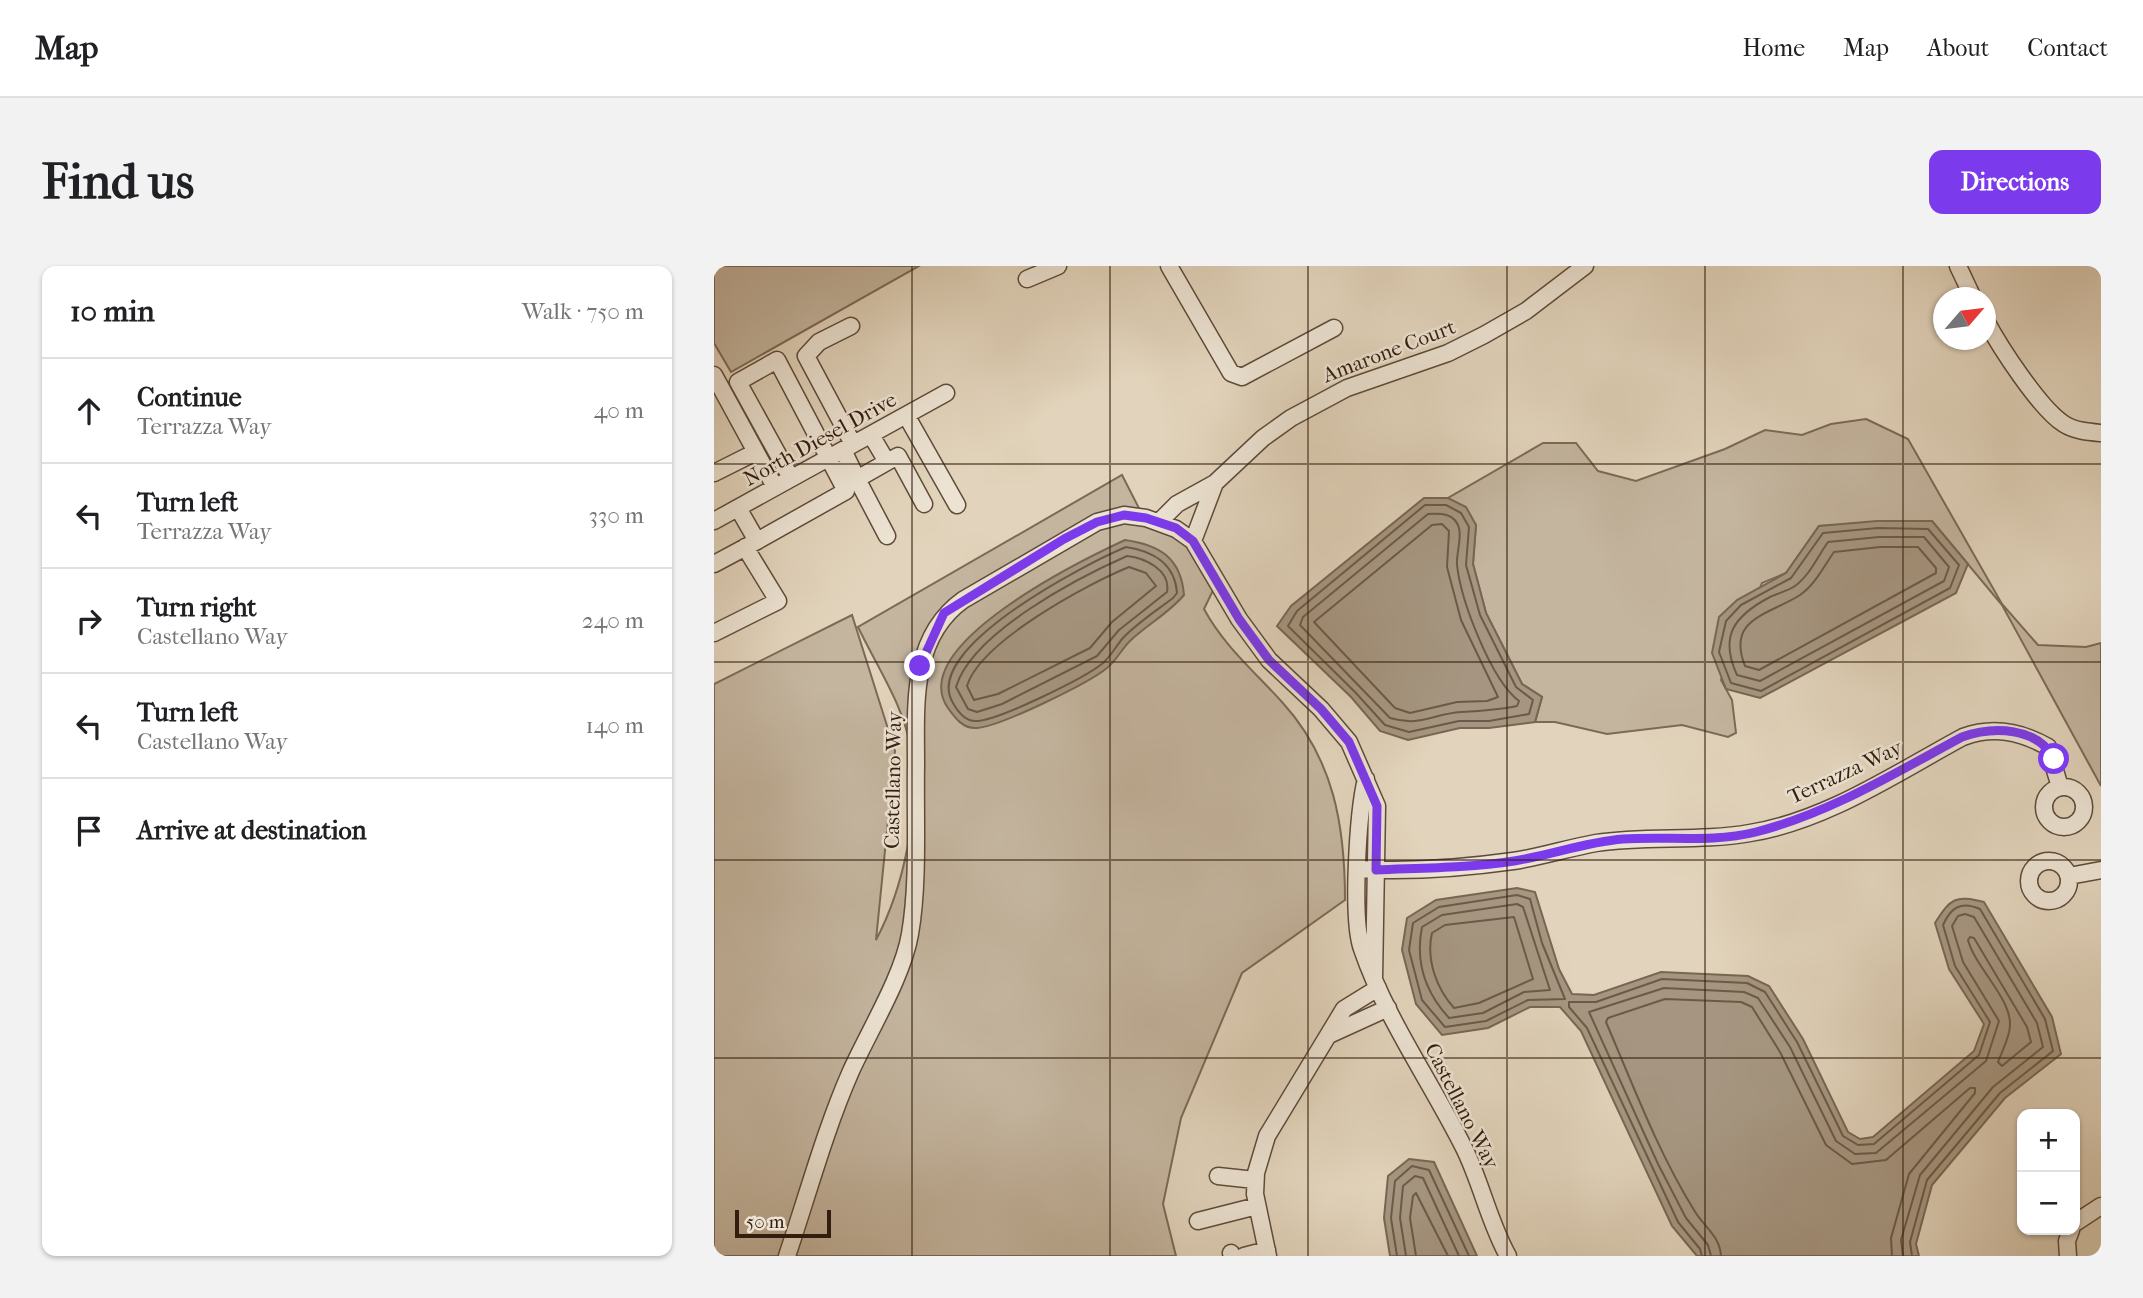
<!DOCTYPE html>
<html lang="en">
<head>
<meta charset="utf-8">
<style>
	body { margin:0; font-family:"IM FELL French Canon",serif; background:#f2f2f2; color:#202124 }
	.controls { position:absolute; right:21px; bottom:21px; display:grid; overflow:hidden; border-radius:14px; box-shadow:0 2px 5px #0004 }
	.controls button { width:63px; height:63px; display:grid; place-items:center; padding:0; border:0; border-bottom:2px solid #e0e0e0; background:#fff; color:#202124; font:35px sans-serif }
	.compass { position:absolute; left:1219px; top:21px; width:63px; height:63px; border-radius:50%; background:#fff; box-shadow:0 2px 5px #0004; rotate:62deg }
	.scale { position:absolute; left:21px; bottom:18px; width:96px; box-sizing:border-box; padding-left:7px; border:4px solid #331d0f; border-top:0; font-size:19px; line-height:24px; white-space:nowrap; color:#331d0f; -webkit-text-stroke:5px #ece3d3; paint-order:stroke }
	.stop { position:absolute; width:21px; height:21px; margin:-16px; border:5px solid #7c3aed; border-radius:50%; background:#fff }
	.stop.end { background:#7c3aed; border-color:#fff; box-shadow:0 2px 7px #0008 }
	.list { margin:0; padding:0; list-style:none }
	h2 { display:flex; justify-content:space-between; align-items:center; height:91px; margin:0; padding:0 28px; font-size:30px }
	h2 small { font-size:23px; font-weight:400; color:#757577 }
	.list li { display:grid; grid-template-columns:46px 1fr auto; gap:21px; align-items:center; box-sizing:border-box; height:105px; padding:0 28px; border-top:2px solid #e0e0e0 }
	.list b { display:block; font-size:26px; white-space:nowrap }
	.list p { margin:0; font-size:23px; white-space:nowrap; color:#757577 }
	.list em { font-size:23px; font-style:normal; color:#757577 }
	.icon { flex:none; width:38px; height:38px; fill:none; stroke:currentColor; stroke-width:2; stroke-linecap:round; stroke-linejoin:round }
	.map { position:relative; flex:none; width:1387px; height:990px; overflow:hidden; border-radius:14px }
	header { display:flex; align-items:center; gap:42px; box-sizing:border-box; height:98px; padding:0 35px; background:#fff; border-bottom:2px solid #e0e0e0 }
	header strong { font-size:33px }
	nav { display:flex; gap:38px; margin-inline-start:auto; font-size:24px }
	.intro { display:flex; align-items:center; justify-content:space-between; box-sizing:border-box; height:168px; padding:0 42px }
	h1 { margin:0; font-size:49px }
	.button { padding:18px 32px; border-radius:14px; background:#7c3aed; color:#fff; font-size:24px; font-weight:700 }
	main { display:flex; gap:42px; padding:0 42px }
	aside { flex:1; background:#fff; border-radius:14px; box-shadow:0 2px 5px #0004 }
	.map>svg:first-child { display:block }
	.green { fill:#c4b59f; stroke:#7c6957; stroke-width:2 }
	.water { fill:#a69681; stroke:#786653; stroke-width:2 }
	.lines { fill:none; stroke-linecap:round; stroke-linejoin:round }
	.shore { stroke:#6c5a48; stroke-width:2 }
	.minor-casing { stroke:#5f4b3a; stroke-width:19 }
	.minor { stroke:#ece3d3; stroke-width:16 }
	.route { stroke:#7c3aed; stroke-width:9 }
	.grid { fill:none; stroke:#331d0f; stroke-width:2; stroke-opacity:0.55 }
	.labels { text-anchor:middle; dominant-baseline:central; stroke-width:5; stroke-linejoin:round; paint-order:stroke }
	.street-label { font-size:21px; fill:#331d0f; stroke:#ece3d3 }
</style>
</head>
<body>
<header>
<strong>Map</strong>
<nav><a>Home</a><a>Map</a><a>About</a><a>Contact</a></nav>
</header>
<div class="intro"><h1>Find us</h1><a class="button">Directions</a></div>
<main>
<aside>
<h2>10 min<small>Walk · 750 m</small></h2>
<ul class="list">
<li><svg class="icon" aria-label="ahead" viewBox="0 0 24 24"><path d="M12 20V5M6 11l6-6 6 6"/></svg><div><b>Continue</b><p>Terrazza Way</p></div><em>40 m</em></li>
<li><svg class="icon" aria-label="left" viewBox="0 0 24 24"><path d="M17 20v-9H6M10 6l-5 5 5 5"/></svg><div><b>Turn left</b><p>Terrazza Way</p></div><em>330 m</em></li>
<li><svg class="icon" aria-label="right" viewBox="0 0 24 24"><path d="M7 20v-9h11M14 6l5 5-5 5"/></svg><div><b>Turn right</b><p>Castellano Way</p></div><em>240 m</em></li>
<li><svg class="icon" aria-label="left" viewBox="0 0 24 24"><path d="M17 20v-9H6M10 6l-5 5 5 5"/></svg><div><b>Turn left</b><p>Castellano Way</p></div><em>140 m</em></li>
<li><svg class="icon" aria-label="arrive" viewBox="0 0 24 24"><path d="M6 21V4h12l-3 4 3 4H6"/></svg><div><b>Arrive at destination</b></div></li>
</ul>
</aside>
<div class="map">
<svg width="1387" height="990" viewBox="0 0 1387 990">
	<rect width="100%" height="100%" fill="#e2d4bc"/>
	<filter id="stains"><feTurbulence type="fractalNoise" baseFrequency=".00286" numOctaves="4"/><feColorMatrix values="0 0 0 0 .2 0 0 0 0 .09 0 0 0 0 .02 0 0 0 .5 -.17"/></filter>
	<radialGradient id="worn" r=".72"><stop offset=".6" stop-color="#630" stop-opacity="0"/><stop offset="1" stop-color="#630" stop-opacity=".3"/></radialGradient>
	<path class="green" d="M 0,0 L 205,0 L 17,106 L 0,77 Z
		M 1152,153 L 1194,173 L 1288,338 L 1324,379 L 1372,381 L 1387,377 L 1387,520 L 1288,339 L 1218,255 L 1105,260 L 1072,307 L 1048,317 L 1007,414 L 1018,434 L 1022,467 L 1014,471 L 968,459 L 893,468 L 841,456 L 821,456 L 828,431 L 808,418 L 772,347 L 759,298 L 762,259 L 734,232 L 829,177 L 862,177 L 884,205 L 922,215 L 1011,183 L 1051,164 L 1088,169 L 1117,158 Z
		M 408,209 L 431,254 L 476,277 L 504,314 L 490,343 C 510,380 540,405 568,436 C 620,493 631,560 631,634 L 528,707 L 467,852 L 449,938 L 462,990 L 0,990 L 0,418 L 138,349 L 181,485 L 162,674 C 190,621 206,544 197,485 C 191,441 163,401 144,361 Z"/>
	<path class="water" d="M 710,232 L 734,232 L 752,241 L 762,259 L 759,298 L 772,347 L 808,418 L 828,431 L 821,456 L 775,462 L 746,462 L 694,474 L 666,465 L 637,431 L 563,360 L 577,340 Z
		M 1163,255 L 1218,255 L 1254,298 L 1242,327 L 1046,432 L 1012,423 L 998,387 L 1005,351 L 1023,334 L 1072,307 L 1105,260 Z
		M 411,274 C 446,279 467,292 470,329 C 455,347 434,358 417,374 C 408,382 403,394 393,402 C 375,417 285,461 263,462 C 249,463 241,452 234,442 C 191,380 368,294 411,274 Z
		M 803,622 L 821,626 L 845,703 L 858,728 L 880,729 L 947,706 L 1034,710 L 1055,720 L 1089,773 L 1134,866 L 1146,873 L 1159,871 L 1260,785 L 1270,758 L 1235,703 L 1221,657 C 1237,632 1241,629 1270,636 L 1338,751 L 1347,788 L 1291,832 L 1218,919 L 1202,978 L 1205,990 L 983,990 L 958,960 L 867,765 L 846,741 L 816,741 L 774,762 L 728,769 L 702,738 L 688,684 L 693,652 L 722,634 Z
		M 695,893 L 720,896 L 763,990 L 676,990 L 670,952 L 674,910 Z"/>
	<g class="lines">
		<path class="shore" d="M 711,239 L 732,239 L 747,247 L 755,261 L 752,299 L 766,349 L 802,421 L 819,434 L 815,448 L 775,455 L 745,455 L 695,466 L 671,459 L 641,426 L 574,360 L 583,345 Z
			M 714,248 C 726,247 741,247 745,262 C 748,273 742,288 743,299 C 747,335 777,414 805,435 L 803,440 C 784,444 766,445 747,446 C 718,448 707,461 676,452 L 586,359 L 589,351 Z
			M 728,258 L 735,265 L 733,301 L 747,354 L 784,431 L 773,435 L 743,436 L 696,447 L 681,442 L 600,356 L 718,259 Z
			M 1164,262 L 1214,263 L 1245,299 L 1236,322 L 1047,425 L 1017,417 L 1005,386 L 1012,355 L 1027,339 L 1077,312 L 1109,267 Z
			M 1165,271 L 1210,271 L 1235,301 L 1230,315 L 1046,415 L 1023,409 C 1005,370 1020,350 1056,331 C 1064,327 1074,325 1081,320 C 1096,309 1104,290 1114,276 Z
			M 412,281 C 439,285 461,298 463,327 L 459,332 C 442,345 423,357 409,372 C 402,380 397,390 389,397 C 371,412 285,454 263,455 C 252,456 244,446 239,437 C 206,383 373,297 412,281 Z
			M 1166,281 L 1204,281 L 1222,302 L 1222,307 L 1045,404 L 1031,400 C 1012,352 1055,349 1086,329 C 1101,319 1110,300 1120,286 Z
			M 413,290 C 431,292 457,304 453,326 L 405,364 L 383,390 L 288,438 L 263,446 L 254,443 L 242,421 C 258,367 363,312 413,290 Z
			M 415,301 L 432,307 L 442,320 L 398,356 L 376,382 L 284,428 L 260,434 L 253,420 C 266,376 373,318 415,301 Z
			M 803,629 L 816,633 L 828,677 L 851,733 L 814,734 L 772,755 L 731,761 L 708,734 L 695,684 L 699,657 L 725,641 Z
			M 803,638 L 809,641 L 836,724 L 810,726 L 769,747 L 735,752 C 711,726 701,696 708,661 L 728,649 Z
			M 800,651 L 819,713 L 765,737 L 740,742 C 722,722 712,693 718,667 L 731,659 Z
			M 1256,671 L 1260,672 L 1313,761 L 1317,776 L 1288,800 L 1284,796 C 1288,785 1296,771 1296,759 C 1297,732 1261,701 1254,674 Z
			M 683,990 L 677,952 L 681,915 L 698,900 L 715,904 L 755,990
			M 692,990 L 686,952 L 689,920 L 701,910 L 709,912 L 745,990
			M 702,990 L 696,952 L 699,930 L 702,927 L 734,990
			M 988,990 L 986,983 L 964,956 L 873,762 L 855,741 L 855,736 L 882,736 L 948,713 L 1033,717 L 1051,726 L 1083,776 L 1129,870 L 1144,879 L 1160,878 L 1265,789 L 1276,756 L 1241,700 L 1229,659 C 1237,641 1247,635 1266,643 L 1331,753 L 1339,785 L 1286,827 L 1213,914 L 1196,976 L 1198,990
			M 997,990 L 994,979 L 972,952 L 944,898 L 875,746 L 950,722 L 1030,726 L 1044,732 L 1076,781 L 1122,875 L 1141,888 L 1162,887 L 1272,795 L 1285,755 L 1249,696 L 1238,660 L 1244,650 L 1251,648 L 1260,651 L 1323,757 L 1329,781 L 1279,821 L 1206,909 L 1187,974 L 1189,990
			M 1007,990 C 1006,970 989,960 980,944 C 944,886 919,819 892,756 L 894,752 L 951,733 L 1027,736 L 1038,741 L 1066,786 L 1112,879 L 1138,898 L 1172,894 L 1256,822 L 1261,822 L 1261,827 L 1195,908 L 1177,972 L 1178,990"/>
		<g class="minor-casing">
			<path id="minor" d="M 455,0 L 517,107 L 528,111 L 620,62
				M 1244,0 L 1259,32
				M 313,13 L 344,0
				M 1272,55 C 1286,81 1326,143 1350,158 C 1361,165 1375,166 1387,167
				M 137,60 L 105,76 L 92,90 L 139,178
				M 0,109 L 61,221
				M 192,149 L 243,239
				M 157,169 L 173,196 L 184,190 L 210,238
				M 129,184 L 143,213
				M 0,207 L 42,186
				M 0,255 L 232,127
				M 446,255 L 463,238 L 501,217 L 549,172 L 577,152 L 633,122 L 734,87 L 770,69 L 812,45 L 871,0
				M 173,270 L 143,213 L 173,196
				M 43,275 L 132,225 L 63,94 L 24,116 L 77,212
				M 479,275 L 501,217
				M 0,298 L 43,275 L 24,242
				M 0,367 L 64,335 L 31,281
				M 652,513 C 644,546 637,653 648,683 C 672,753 717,816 750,882 C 767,916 775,956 794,990
				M1330 541a20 20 0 1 1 40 0a20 20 0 1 1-40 0Z
				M1315 615a20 20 0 1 1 40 0a20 20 0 1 1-40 0Z
				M 645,603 C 696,606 749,602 799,595 C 827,591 854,582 882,577 C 933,569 985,576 1036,567 C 1112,555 1182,507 1249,471 C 1279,460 1306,465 1334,481 L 1346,521
				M 1355,610 L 1387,604
				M 617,768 L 674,742
				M 504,910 L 541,914
				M 484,955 L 543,940
				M 1361,957 L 1387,940
				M 517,987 L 518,990
				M 73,990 C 94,928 111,864 137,805 C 155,765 189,710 196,668 C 205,616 201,553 202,499 C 202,440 196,372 249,334 L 383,256 L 410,249 L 432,252 L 462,263 L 479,275 L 525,353 L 555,394 L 607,443 L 635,476 L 663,540 L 660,712
				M 530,990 L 553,984
				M 554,990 L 541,928 L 542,907 L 553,870 L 630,743 L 664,722
				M 1354,990 L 1353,975 L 1357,964"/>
		</g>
		<use href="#minor" class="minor"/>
	</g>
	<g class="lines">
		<path class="route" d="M 206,400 L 230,347 L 350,273 L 383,256 L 410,249 L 432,252 L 462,262 L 479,275 L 525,353 L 555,394 L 607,443 L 635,476 L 663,540 L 662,604 C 708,602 754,602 800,595 C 837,589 872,576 909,573 C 953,570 998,577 1042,566 C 1116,547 1181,507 1248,471 C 1279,460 1324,461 1340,493"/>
	</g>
	<path class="grid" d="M 198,0 L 198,990M 396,0 L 396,990M 594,0 L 594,990M 793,0 L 793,990M 991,0 L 991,990M 1189,0 L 1189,990M 0,198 L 1387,198M 0,396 L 1387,396M 0,594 L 1387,594M 0,792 L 1387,792"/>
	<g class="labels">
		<g class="street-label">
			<text transform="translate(675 85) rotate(-21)">Amarone Court</text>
			<text transform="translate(106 173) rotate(-29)">North Diesel Drive</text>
			<text transform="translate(1131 506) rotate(-25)">Terrazza Way</text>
			<text transform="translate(179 514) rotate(-89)">Castellano Way</text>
			<text transform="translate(748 840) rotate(63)">Castellano Way</text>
		</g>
	</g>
	<rect width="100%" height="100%" filter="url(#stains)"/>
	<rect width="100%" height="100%" fill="url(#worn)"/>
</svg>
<div class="controls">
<button>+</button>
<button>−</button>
</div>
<svg class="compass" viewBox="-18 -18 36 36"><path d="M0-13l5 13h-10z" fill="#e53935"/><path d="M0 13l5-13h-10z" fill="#757577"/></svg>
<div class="scale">50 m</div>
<div class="stop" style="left:1340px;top:493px"></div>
<div class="stop end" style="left:206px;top:400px"></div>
</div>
</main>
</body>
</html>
